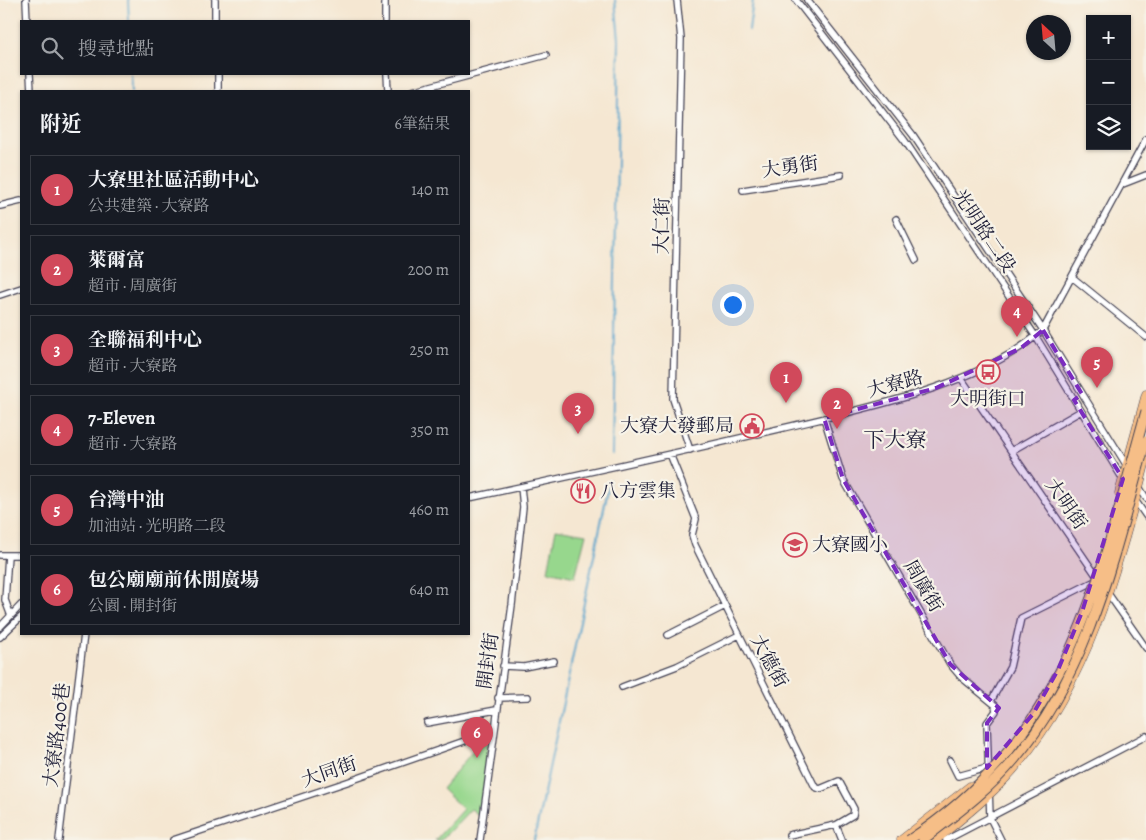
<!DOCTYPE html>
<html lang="zh-TW">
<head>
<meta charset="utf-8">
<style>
	body { margin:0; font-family:Alegreya,"Noto Serif TC",serif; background:#242831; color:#f1f3f6 }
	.controls { position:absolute; right:15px; top:15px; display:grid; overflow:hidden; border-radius:0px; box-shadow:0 1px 4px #0004 }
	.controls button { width:45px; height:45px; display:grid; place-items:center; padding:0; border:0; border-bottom:1px solid #363941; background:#171b24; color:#f1f3f6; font:25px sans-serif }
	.compass { position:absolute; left:1026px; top:15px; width:45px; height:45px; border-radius:50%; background:#171b24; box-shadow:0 1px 4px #0004; rotate:334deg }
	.you { position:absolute; left:732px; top:304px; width:18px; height:18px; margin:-12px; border:4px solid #fff; border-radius:50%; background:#1a73e8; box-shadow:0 0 0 8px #1a73e833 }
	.badge { display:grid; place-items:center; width:32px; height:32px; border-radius:50%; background:#d1495b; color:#fff; font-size:16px; font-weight:700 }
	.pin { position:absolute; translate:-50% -41px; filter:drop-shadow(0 1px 2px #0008) }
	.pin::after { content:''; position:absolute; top:26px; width:18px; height:15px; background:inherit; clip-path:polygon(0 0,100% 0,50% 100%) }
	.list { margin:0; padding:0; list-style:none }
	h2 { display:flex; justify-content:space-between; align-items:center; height:65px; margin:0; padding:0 20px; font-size:21px }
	h2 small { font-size:16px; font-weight:400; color:#9ea1a6 }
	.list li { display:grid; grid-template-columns:32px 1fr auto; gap:15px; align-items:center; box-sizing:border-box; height:70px; margin:0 10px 10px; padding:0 10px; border:1px solid #363941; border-radius:0px }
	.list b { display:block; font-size:19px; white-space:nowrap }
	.list p { margin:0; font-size:16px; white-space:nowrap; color:#9ea1a6 }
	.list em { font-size:16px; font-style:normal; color:#9ea1a6 }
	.icon { flex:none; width:28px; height:28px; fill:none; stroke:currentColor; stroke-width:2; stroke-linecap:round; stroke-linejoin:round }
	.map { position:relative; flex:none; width:1146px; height:840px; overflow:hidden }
	.search { position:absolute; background:#171b24; box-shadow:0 1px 4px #0004; left:20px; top:20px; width:450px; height:55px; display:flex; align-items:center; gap:12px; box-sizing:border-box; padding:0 18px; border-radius:0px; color:#9ea1a6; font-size:19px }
	.panel { position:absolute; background:#171b24; box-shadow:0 1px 4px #0004; left:20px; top:90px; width:450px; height:545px; border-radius:0px }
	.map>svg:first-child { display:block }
	.green { fill:#97d78d; stroke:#5c7c64 }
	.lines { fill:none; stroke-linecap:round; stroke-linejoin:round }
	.stream { stroke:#52a3cc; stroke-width:2 }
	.minor-casing { stroke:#424052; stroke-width:8 }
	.major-casing { stroke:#424052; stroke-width:9 }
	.minor { stroke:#fff; stroke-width:5.5 }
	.major { stroke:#f6be87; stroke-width:8 }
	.highway-bridge-casing { stroke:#424052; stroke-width:11; stroke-linecap:butt }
	.highway-bridge { stroke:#f6be87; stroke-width:9 }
	.marked { fill:#7b2cbf; fill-opacity:0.2; stroke:#7b2cbf; stroke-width:4; stroke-dasharray:10 6; stroke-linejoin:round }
	.labels { text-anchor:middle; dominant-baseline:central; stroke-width:4.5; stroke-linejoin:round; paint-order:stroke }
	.street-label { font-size:19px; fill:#22223b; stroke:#f7f3e8 }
	.poi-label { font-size:19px; fill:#22223b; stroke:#f7f3e8; text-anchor:start }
	.quarter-label { font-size:21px; fill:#22223b; stroke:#f7f3e8 }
</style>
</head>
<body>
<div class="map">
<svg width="1146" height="840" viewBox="0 0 1146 840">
	<rect width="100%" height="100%" fill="#f7f3e8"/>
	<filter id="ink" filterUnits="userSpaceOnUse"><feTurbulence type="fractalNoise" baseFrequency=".02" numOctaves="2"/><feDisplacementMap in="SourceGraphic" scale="10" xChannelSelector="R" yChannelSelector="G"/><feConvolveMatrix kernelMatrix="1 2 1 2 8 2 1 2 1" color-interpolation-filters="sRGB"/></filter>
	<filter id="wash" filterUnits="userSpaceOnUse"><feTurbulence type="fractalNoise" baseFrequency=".0096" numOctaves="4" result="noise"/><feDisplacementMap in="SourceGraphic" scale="20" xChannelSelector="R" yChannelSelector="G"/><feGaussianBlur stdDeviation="1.12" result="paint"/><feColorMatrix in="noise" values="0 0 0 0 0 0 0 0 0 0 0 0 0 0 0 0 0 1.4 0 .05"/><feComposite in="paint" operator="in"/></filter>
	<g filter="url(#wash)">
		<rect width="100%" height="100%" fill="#f5e7d2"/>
		<path class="green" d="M 556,529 L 586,534 L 575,577 L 548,571 Z
			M 488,732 L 483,819 L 471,809 L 441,840 L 435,840 L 463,809 L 442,789 Z"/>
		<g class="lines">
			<path class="stream" d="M 128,0 L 129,21
				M 749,30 L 753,0
				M 131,74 L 132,91
				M 612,454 L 619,39 L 615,0
				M 534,840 L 610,480"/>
		</g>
	</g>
	<g filter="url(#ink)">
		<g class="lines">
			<g class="minor-casing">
				<path id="minor" d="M 26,0 L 27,21
					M 215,0 L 215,21
					M 385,0 L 385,21
					M 677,0 L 681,39 L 673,399 L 690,450
					M 796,0 L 905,141 L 1036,337 L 1124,481
					M 807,0 L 913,135 L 1043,330 L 1127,466
					M 30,74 L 31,91
					M 218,74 L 218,91
					M 387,74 L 388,91
					M 412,91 L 546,55
					M 1123,184 L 1146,175
					M 743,190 L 841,175
					M 0,206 L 21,201
					M 896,219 L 916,260
					M 1072,277 L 1146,337
					M 0,295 L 21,288
					M 961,378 L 1098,578
					M 824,418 L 843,479 L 950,664 L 961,677 L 995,705 L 996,711 L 987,723 L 990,818 L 1001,840
					M 1011,451 L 1081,411
					M 670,454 L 696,519 L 692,535 L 695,545 L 815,787 L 820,789 L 839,781 L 854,809 L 853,815 L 836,825 L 842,840
					M 1138,485 L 1146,498
					M 469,498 C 572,476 676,453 779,429 C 862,409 979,387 1043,330 L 1146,139
					M 1135,500 L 1146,516
					M 0,555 L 21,555
					M 8,555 L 5,600 L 11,616
					M 1107,592 L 1146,648
					M 0,627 L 21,605
					M 668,635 L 725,606
					M 0,637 L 21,617
					M 503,666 L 524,667 L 554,661
					M 622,687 L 677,666 L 739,635
					M 498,698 L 528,697
					M 991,701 L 1010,667 L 1021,618 L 1093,582
					M 427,723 L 496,710
					M 950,760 L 958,776 L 987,768
					M 789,835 L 836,825
					M 59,840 L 84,634
					M 173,840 L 347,782 L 493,731
					M 480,840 L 512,605 L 523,507 L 521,487
					M 946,840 L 1146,736"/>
			</g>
			<g class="major-casing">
				<path id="major" d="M 1119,493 L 1146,394
					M 901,840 L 970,786
					M 936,840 C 965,816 996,792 1019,763 C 1090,677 1118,566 1146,461"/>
			</g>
			<use href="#minor" class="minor"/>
			<use href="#major" class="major"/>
			<g class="highway-bridge-casing">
				<path id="highway-bridge" d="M 909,840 C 1070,734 1097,585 1146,411
					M 923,840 C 955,815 987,792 1014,760 C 1090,671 1115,551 1146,441"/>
			</g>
			<use href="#highway-bridge" class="highway-bridge"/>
		</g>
	</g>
	<path class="marked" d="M 1043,330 L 1082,394 L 1074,400 L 1123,479 L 1082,612 L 1058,670 L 1033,714 L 987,768 L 987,723 L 999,708 L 950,664 L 843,479 L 824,418 L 936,388 L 1021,348 Z"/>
	<defs>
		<g id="bus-ring" transform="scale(1.25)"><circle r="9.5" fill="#f7f3e8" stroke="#d1495b" stroke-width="1.5"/><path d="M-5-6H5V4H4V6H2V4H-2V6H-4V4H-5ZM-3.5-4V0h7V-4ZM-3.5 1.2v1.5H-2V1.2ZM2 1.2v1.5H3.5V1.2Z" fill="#d1495b"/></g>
		<g id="civic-ring" transform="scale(1.25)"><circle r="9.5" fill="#f7f3e8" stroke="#d1495b" stroke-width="1.5"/><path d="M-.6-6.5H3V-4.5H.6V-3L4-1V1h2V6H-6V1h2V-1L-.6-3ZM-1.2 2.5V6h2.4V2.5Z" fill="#d1495b"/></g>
		<g id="restaurant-ring" transform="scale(1.25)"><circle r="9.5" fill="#f7f3e8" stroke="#d1495b" stroke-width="1.5"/><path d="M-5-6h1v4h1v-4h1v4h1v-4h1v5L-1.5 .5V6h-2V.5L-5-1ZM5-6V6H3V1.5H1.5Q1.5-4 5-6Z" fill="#d1495b"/></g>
		<g id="school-ring" transform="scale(1.25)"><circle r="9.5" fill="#f7f3e8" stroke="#d1495b" stroke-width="1.5"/><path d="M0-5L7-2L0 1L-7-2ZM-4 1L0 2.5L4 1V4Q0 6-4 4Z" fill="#d1495b"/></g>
	</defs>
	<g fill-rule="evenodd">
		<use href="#bus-ring" x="988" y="372"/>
		<use href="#civic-ring" x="752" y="426"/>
		<use href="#restaurant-ring" x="583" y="491"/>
		<use href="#school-ring" x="795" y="545"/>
	</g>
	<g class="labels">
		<g class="street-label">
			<text transform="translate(790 167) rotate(-8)">大勇街</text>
			<text transform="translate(662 226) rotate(-89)">大仁街</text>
			<text transform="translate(984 231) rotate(56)">光明路二段</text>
			<text transform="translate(895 384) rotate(-15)">大寮路</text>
			<text transform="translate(1066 504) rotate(55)">大明街</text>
			<text transform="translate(923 586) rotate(59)">周廣街</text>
			<text transform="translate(488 661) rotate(-82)">開封街</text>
			<text transform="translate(769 661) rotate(62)">大德街</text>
			<text transform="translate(57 735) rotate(-83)">大寮路400巷</text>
			<text transform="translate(329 772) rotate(-19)">大同街</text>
		</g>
		<g class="poi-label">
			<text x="988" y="399" text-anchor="middle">大明街口</text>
			<text x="734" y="426" text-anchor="end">大寮大發郵局</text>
			<text x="600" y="491">八方雲集</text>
			<text x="812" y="545">大寮國小</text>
		</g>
		<g class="quarter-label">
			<text x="895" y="440">下大寮</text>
		</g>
	</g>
</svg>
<div class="controls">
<button>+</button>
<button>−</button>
<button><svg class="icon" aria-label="layers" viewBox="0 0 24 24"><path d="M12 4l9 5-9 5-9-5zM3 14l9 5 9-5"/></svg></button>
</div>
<svg class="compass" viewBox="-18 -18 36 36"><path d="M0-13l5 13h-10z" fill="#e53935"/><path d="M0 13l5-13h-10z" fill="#9ea1a6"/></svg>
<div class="you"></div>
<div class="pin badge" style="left:786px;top:403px">1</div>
<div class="pin badge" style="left:837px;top:429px">2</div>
<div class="pin badge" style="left:578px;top:434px">3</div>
<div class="pin badge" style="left:1017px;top:337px">4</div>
<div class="pin badge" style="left:1097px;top:388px">5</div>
<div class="pin badge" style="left:477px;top:758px">6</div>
<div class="search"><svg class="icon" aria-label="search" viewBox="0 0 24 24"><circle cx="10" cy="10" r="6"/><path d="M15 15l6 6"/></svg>搜尋地點</div>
<section class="panel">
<h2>附近<small>6筆結果</small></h2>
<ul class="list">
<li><span class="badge">1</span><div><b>大寮里社區活動中心</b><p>公共建築 · 大寮路</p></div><em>140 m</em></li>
<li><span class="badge">2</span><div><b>萊爾富</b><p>超市 · 周廣街</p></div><em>200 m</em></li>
<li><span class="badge">3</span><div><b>全聯福利中心</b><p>超市 · 大寮路</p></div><em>250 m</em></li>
<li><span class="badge">4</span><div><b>7-Eleven</b><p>超市 · 大寮路</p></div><em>350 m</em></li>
<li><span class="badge">5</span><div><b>台灣中油</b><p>加油站 · 光明路二段</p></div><em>460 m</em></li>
<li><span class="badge">6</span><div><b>包公廟廟前休閒廣場</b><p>公園 · 開封街</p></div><em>640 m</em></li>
</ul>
</section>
</div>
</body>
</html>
